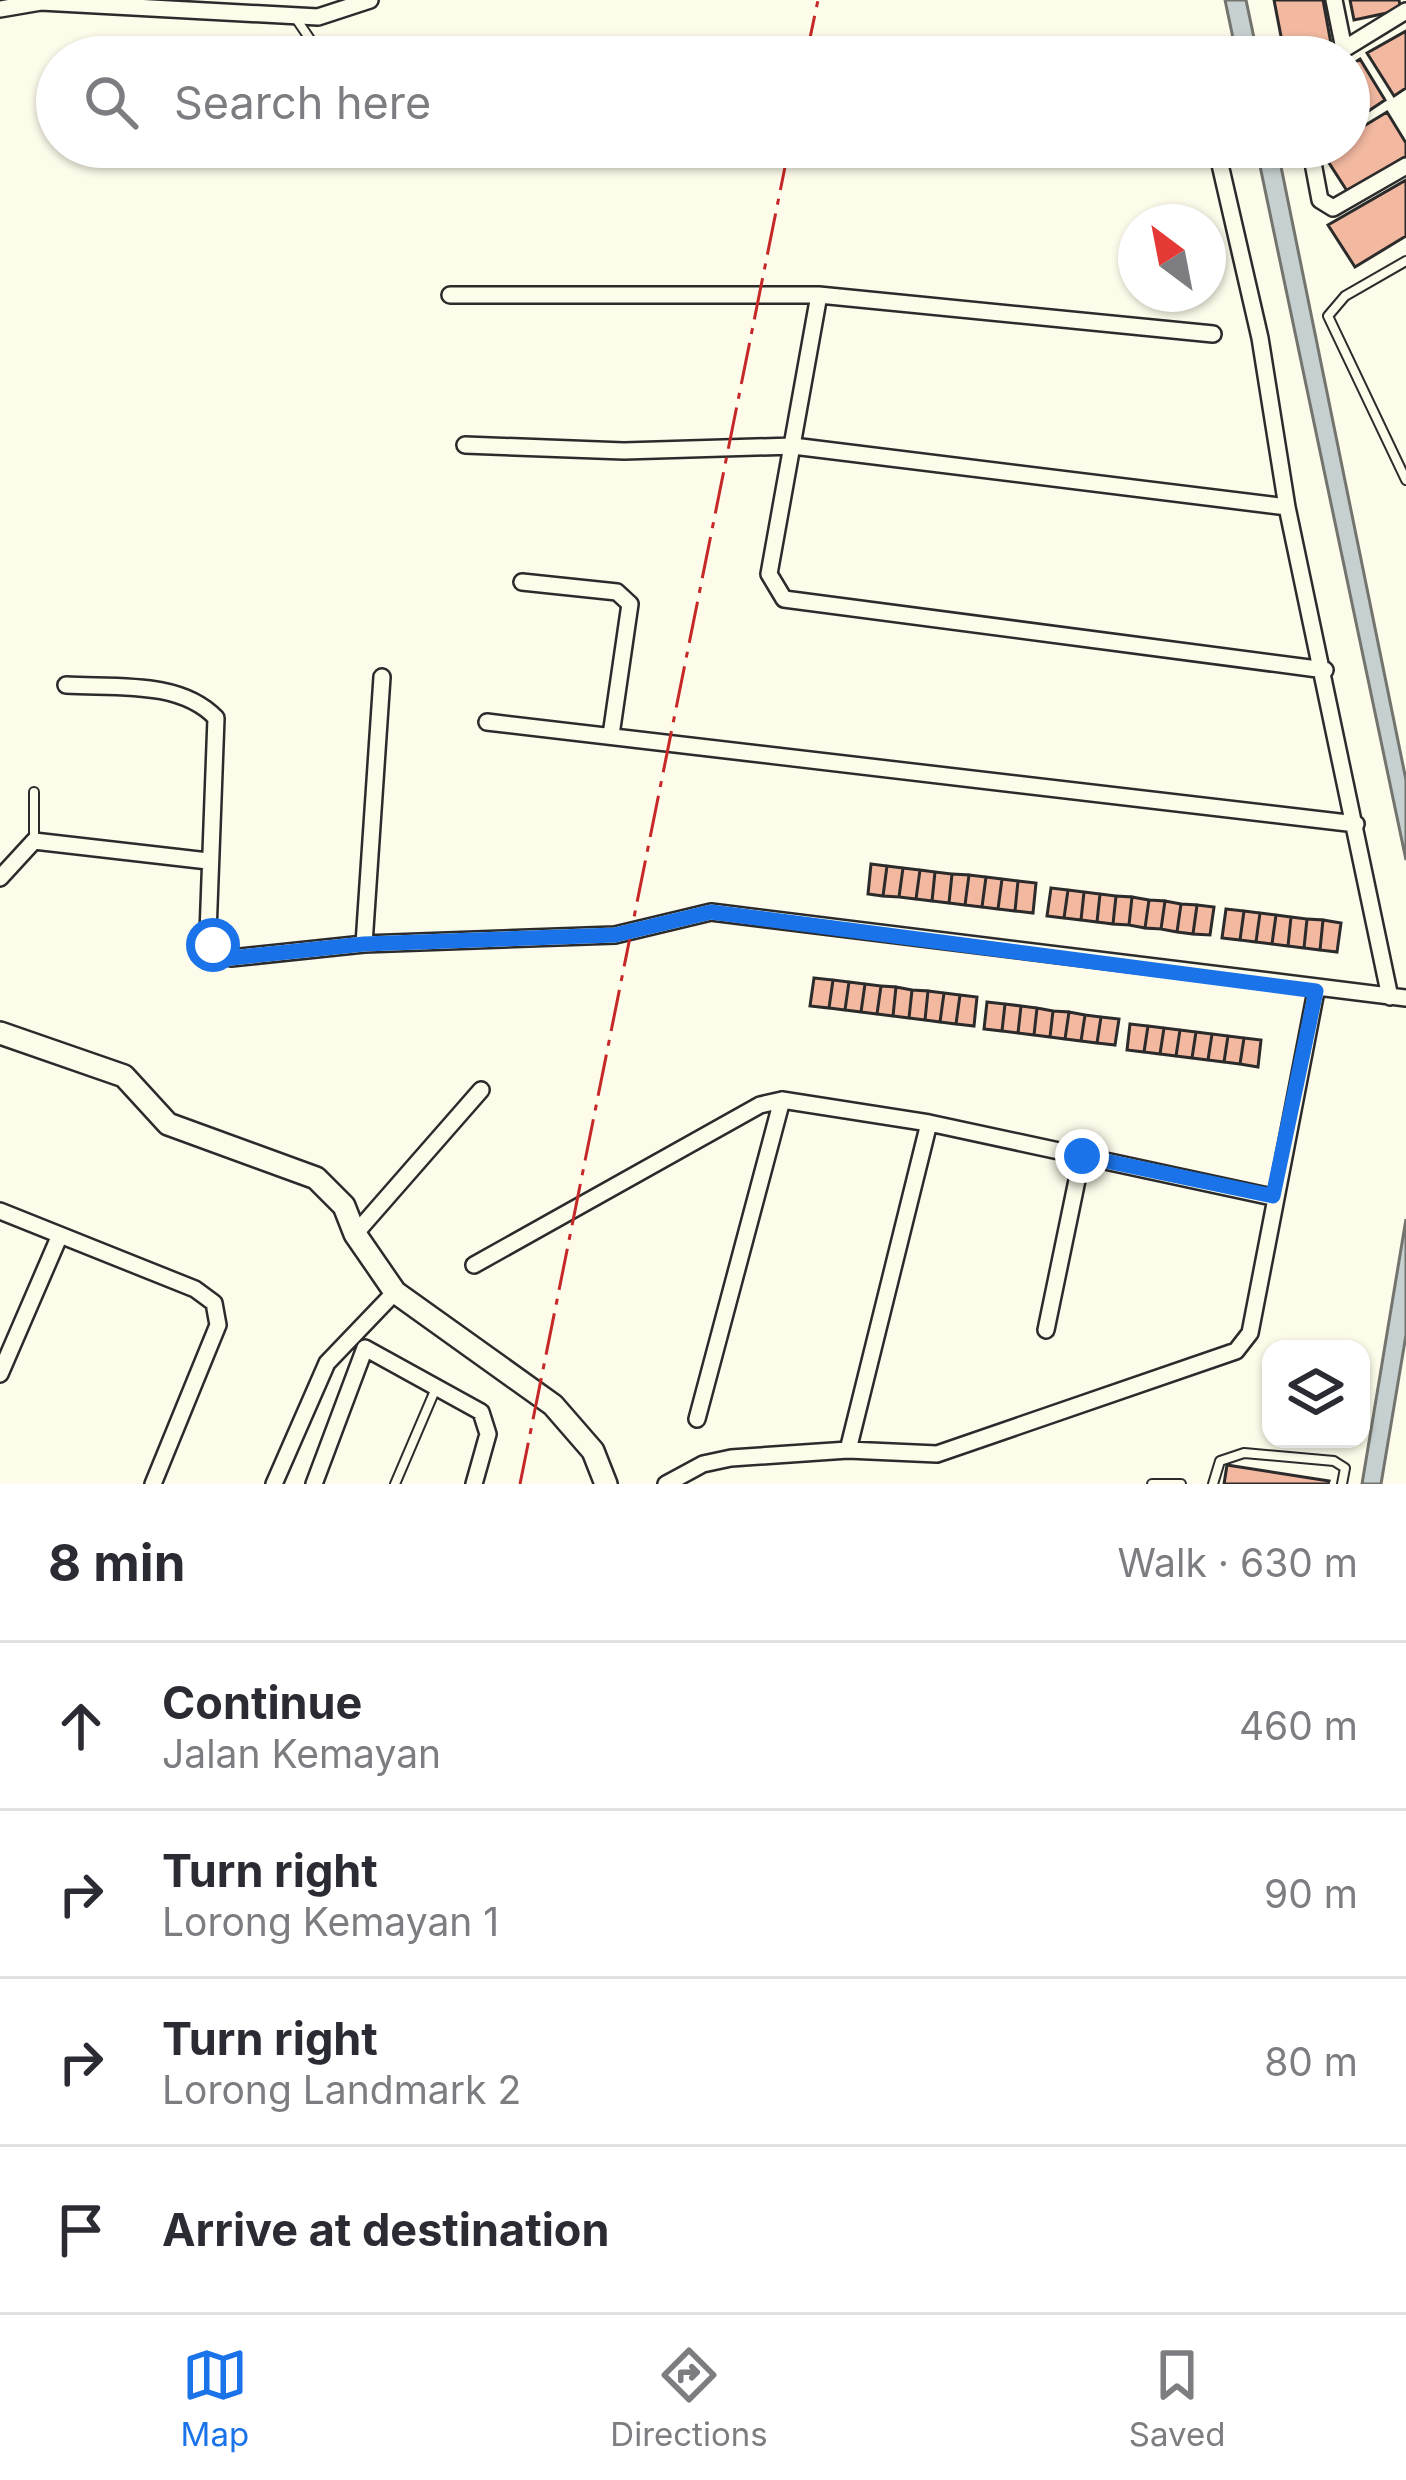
<!DOCTYPE html>
<html lang="en">
<head>
<meta charset="utf-8">
<style>
	body { margin:0; font-family:Inter,sans-serif; background:#f2f2f3; color:#2b2b33 }
	.controls { position:absolute; right:36px; bottom:36px; display:grid; overflow:hidden; border-radius:24px; box-shadow:0 3px 9px #0004 }
	.controls button { width:108px; height:108px; display:grid; place-items:center; padding:0; border:0; border-bottom:3px solid #e1e1e2; background:#fff; color:#2b2b33; font:60px sans-serif }
	.compass { position:absolute; left:1118px; top:204px; width:108px; height:108px; border-radius:50%; background:#fff; box-shadow:0 3px 9px #0004; rotate:328deg }
	.stop { position:absolute; width:36px; height:36px; margin:-27px; border:9px solid #1a73e8; border-radius:50%; background:#fff }
	.stop.end { background:#1a73e8; border-color:#fff; box-shadow:0 3px 12px #0008 }
	.list { margin:0; padding:0; list-style:none }
	h2 { display:flex; justify-content:space-between; align-items:center; height:156px; margin:0; padding:0 48px; font-size:51px }
	h2 small { font-size:39px; font-weight:400; color:#7c7c81 }
	.list li { display:grid; grid-template-columns:78px 1fr auto; gap:36px; align-items:center; box-sizing:border-box; height:168px; padding:0 48px; border-top:3px solid #e1e1e2 }
	.list b { display:block; font-size:45px; white-space:nowrap }
	.list p { margin:0; font-size:39px; white-space:nowrap; color:#7c7c81 }
	.list em { font-size:39px; font-style:normal; color:#7c7c81 }
	.icon { flex:none; width:66px; height:66px; fill:none; stroke:currentColor; stroke-width:2; stroke-linecap:round; stroke-linejoin:round }
	.map { position:relative; flex:none; width:1406px; height:1484px; overflow:hidden }
	.search { position:absolute; background:#fff; box-shadow:0 3px 9px #0004; left:36px; right:36px; top:36px; height:132px; display:flex; align-items:center; gap:30px; box-sizing:border-box; padding:0 42px; border-radius:66px; color:#7c7c81; font-size:45px }
	.sheet { height:828px; background:#fff }
	nav { display:flex; justify-content:space-around; align-items:center; box-sizing:border-box; height:168px; border-top:3px solid #e1e1e2; background:#fff; font-size:33px; color:#7c7c81 }
	nav a { display:grid; justify-items:center; gap:6px }
	nav .on { color:#1a73e8 }
	.map>svg:first-child { display:block }
	.water { fill:#c7d0d0; stroke:#74746e; stroke-width:3 }
	.building { fill:#f2b8a0; stroke:#2b2b2b; stroke-width:3 }
	.lines { fill:none; stroke-linecap:round; stroke-linejoin:round }
	.service-casing { stroke:#2b2b2b; stroke-width:12 }
	.minor-casing { stroke:#2b2b2b; stroke-width:20 }
	.secondary-casing { stroke:#2b2b2b; stroke-width:26 }
	.service { stroke:#fdfbea; stroke-width:8 }
	.minor { stroke:#fdfbea; stroke-width:15 }
	.secondary { stroke:#fdfbea; stroke-width:21 }
	.power { stroke:#c62828; stroke-width:3; stroke-dasharray:42 9 6 9; stroke-linecap:butt }
	.route { stroke:#1a73e8; stroke-width:15 }
</style>
</head>
<body>
<div class="map">
<svg width="1406" height="1484" viewBox="0 0 1406 1484">
	<rect width="100%" height="100%" fill="#fdfbea"/>
	<path class="water" d="M 1225,0 L 1246,0 L 1258,57 L 1237,57 Z
		M 1256,147 L 1277,147 L 1406,780 L 1406,860 Z
		M 1406,1219 L 1406,1335 L 1381,1484 L 1362,1484 Z"/>
	<path class="building" d="M 1274,0 L 1323,0 L 1332,49 L 1285,57 Z
		M 1350,0 L 1399,0 L 1401,10 L 1354,20 Z
		M 1406,31 L 1406,88 L 1394,96 L 1367,53 Z
		M 1360,59 L 1385,100 L 1349,124 L 1349,66 Z
		M 1387,112 L 1406,143 L 1406,156 L 1349,194 L 1322,152 L 1349,147 L 1349,135 Z
		M 1406,180 L 1406,236 L 1355,267 L 1328,225 Z
		M 871,864 L 887,866 L 883,896 L 868,894 Z
		M 887,866 L 903,868 L 899,897 L 883,896 Z
		M 903,868 L 920,870 L 916,899 L 899,897 Z
		M 920,870 L 935,872 L 932,901 L 916,899 Z
		M 935,872 L 952,874 L 949,903 L 932,901 Z
		M 952,874 L 969,875 L 965,905 L 949,903 Z
		M 969,875 L 986,877 L 982,907 L 965,905 Z
		M 986,877 L 1002,879 L 998,909 L 982,907 Z
		M 1002,879 L 1018,881 L 1015,911 L 998,909 Z
		M 1018,881 L 1036,883 L 1033,913 L 1015,911 Z
		M 1051,888 L 1068,890 L 1064,918 L 1047,916 Z
		M 1068,890 L 1084,892 L 1081,920 L 1064,918 Z
		M 1084,892 L 1100,894 L 1097,922 L 1081,920 Z
		M 1100,894 L 1116,896 L 1113,924 L 1097,922 Z
		M 1116,896 L 1132,897 L 1129,925 L 1113,924 Z
		M 1132,897 L 1149,900 L 1145,928 L 1129,925 Z
		M 1149,900 L 1165,901 L 1161,929 L 1145,928 Z
		M 1165,901 L 1181,904 L 1177,932 L 1161,929 Z
		M 1181,904 L 1197,905 L 1193,934 L 1177,932 Z
		M 1197,905 L 1214,907 L 1210,935 L 1193,934 Z
		M 1226,909 L 1244,911 L 1240,940 L 1222,938 Z
		M 1244,911 L 1260,913 L 1256,942 L 1240,940 Z
		M 1260,913 L 1276,915 L 1272,944 L 1256,942 Z
		M 1276,915 L 1291,917 L 1288,946 L 1272,944 Z
		M 1291,917 L 1307,919 L 1304,948 L 1288,946 Z
		M 1307,919 L 1323,920 L 1320,950 L 1304,948 Z
		M 1323,920 L 1341,923 L 1337,952 L 1320,950 Z
		M 814,978 L 833,980 L 829,1008 L 810,1006 Z
		M 833,980 L 849,982 L 845,1010 L 829,1008 Z
		M 849,982 L 865,984 L 861,1012 L 845,1010 Z
		M 865,984 L 881,986 L 877,1014 L 861,1012 Z
		M 881,986 L 896,987 L 893,1016 L 877,1014 Z
		M 896,987 L 912,990 L 909,1018 L 893,1016 Z
		M 912,990 L 928,991 L 925,1020 L 909,1018 Z
		M 928,991 L 944,993 L 940,1022 L 925,1020 Z
		M 944,993 L 960,995 L 956,1024 L 940,1022 Z
		M 960,995 L 977,997 L 974,1026 L 956,1024 Z
		M 987,1002 L 1005,1004 L 1002,1031 L 984,1029 Z
		M 1005,1004 L 1021,1006 L 1018,1033 L 1002,1031 Z
		M 1021,1006 L 1037,1008 L 1034,1035 L 1018,1033 Z
		M 1037,1008 L 1053,1011 L 1050,1037 L 1034,1035 Z
		M 1053,1011 L 1069,1012 L 1065,1039 L 1050,1037 Z
		M 1069,1012 L 1085,1015 L 1081,1041 L 1065,1039 Z
		M 1085,1015 L 1101,1017 L 1097,1043 L 1081,1041 Z
		M 1101,1017 L 1119,1019 L 1115,1045 L 1097,1043 Z
		M 1130,1024 L 1148,1026 L 1144,1052 L 1127,1050 Z
		M 1148,1026 L 1164,1028 L 1160,1054 L 1144,1052 Z
		M 1164,1028 L 1180,1030 L 1176,1056 L 1160,1054 Z
		M 1180,1030 L 1196,1032 L 1192,1058 L 1176,1056 Z
		M 1196,1032 L 1212,1034 L 1208,1060 L 1192,1058 Z
		M 1212,1034 L 1228,1036 L 1224,1062 L 1208,1060 Z
		M 1228,1036 L 1244,1038 L 1240,1064 L 1224,1062 Z
		M 1244,1038 L 1261,1040 L 1258,1067 L 1240,1064 Z
		M 1227,1465 L 1329,1481 L 1328,1484 L 1224,1484 Z"/>
	<g class="lines">
		<g class="service-casing">
			<path id="service" d="M 295,17 L 322,57
				M 1406,261 L 1345,296 L 1328,316 L 1406,480
				M 34,792 L 34,839
				M 395,1484 L 436,1388
				M 1152,1484 L 1181,1484
				M 1213,1484 L 1220,1461 L 1244,1453 L 1334,1461 L 1345,1468 L 1342,1484"/>
		</g>
		<g class="minor-casing">
			<path id="minor" d="M 1334,0 L 1344,49
				M 0,9 L 41,2 L 318,17 L 370,0
				M 1331,57 L 1406,11
				M 1216,147 L 1260,338 L 1287,507
				M 1310,147 L 1320,200 L 1333,208 L 1406,166
				M 450,295 L 819,295 L 1213,334
				M 819,295 L 769,574 L 784,599 L 1325,670
				M 465,445 L 624,451 L 793,446 L 1287,507 L 1390,997
				M 522,582 L 617,592 L 630,604 L 611,735
				M 66,685 C 115,688 180,680 216,718 L 208,933 L 221,954 L 231,958 L 364,944 L 615,935 L 711,912 L 1406,998
				M 487,722 L 1356,824
				M 0,878 L 34,841 L 208,861
				M 364,944 L 382,677
				M 0,1211 L 195,1289 L 214,1303 L 218,1325 L 153,1484
				M 355,1234 L 481,1090
				M 474,1265 L 760,1105 L 782,1100 L 929,1123 L 1272,1197
				M 1046,1330 L 1082,1156
				M 0,1374 L 60,1235
				M 697,1419 L 782,1100
				M 848,1450 L 929,1123
				M 274,1484 L 327,1363 L 395,1292
				M 314,1484 L 365,1348 L 481,1412 L 488,1434 L 474,1484
				M 666,1484 L 703,1464 L 731,1458 L 848,1450 L 937,1454 L 1236,1351 L 1250,1333 L 1316,991"/>
		</g>
		<g class="secondary-casing">
			<path id="secondary" d="M 0,1033 L 124,1076 L 168,1124 L 316,1178 L 344,1206 L 355,1234 L 395,1292 L 553,1405 L 593,1451 L 606,1484"/>
		</g>
		<use href="#service" class="service"/>
		<use href="#minor" class="minor"/>
		<use href="#secondary" class="secondary"/>
		<path class="power" d="M 806,57 L 818,0
			M 520,1484 L 789,147"/>
	</g>
	<g class="lines">
		<path class="route" d="M 213,945 L 231,958 L 364,944 L 615,935 L 711,912 L 1316,991 L 1273,1196 L 1082,1156"/>
	</g>
</svg>
<div class="controls">
<button><svg class="icon" aria-label="layers" viewBox="0 0 24 24"><path d="M12 4l9 5-9 5-9-5zM3 14l9 5 9-5"/></svg></button>
</div>
<svg class="compass" viewBox="-18 -18 36 36"><path d="M0-13l5 13h-10z" fill="#e53935"/><path d="M0 13l5-13h-10z" fill="#7c7c81"/></svg>
<div class="stop" style="left:213px;top:945px"></div>
<div class="stop end" style="left:1082px;top:1156px"></div>
<div class="search"><svg class="icon" aria-label="search" viewBox="0 0 24 24"><circle cx="10" cy="10" r="6"/><path d="M15 15l6 6"/></svg>Search here</div>
</div>
<section class="sheet">
<h2>8 min<small>Walk · 630 m</small></h2>
<ul class="list">
<li><svg class="icon" aria-label="ahead" viewBox="0 0 24 24"><path d="M12 20V5M6 11l6-6 6 6"/></svg><div><b>Continue</b><p>Jalan Kemayan</p></div><em>460 m</em></li>
<li><svg class="icon" aria-label="right" viewBox="0 0 24 24"><path d="M7 20v-9h11M14 6l5 5-5 5"/></svg><div><b>Turn right</b><p>Lorong Kemayan 1</p></div><em>90 m</em></li>
<li><svg class="icon" aria-label="right" viewBox="0 0 24 24"><path d="M7 20v-9h11M14 6l5 5-5 5"/></svg><div><b>Turn right</b><p>Lorong Landmark 2</p></div><em>80 m</em></li>
<li><svg class="icon" aria-label="arrive" viewBox="0 0 24 24"><path d="M6 21V4h12l-3 4 3 4H6"/></svg><div><b>Arrive at destination</b></div></li>
</ul>
</section>
<nav>
<a class="on"><svg class="icon" aria-label="map" viewBox="0 0 24 24"><path d="M3 6l6-2 6 2 6-2v14l-6 2-6-2-6 2zM9 4v14M15 6v14"/></svg>Map</a>
<a><svg class="icon" aria-label="directions" viewBox="0 0 24 24"><path d="M12 3l9 9-9 9-9-9zM9 14v-3h6M13 9l2 2-2 2"/></svg>Directions</a>
<a><svg class="icon" aria-label="saved" viewBox="0 0 24 24"><path d="M7 4h10v16l-5-4-5 4z"/></svg>Saved</a>
</nav>
</body>
</html>
